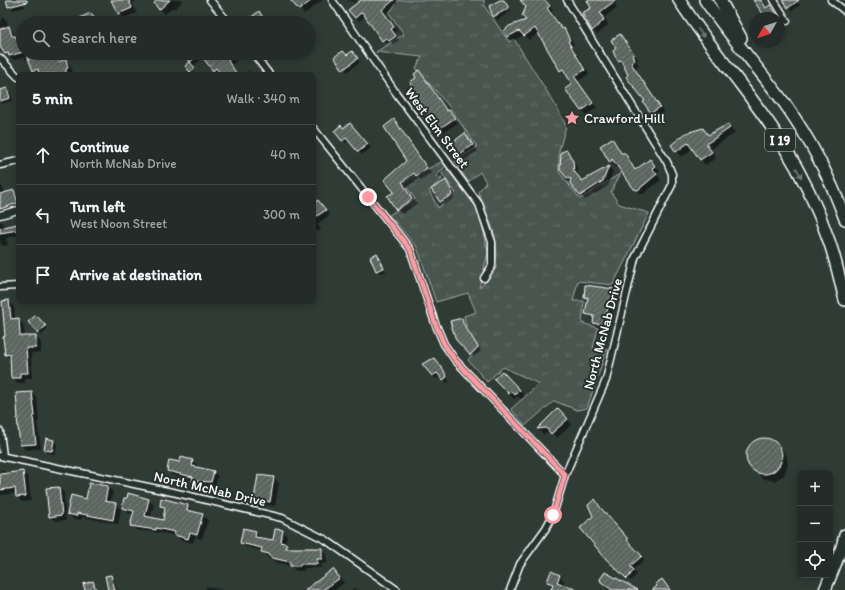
<!DOCTYPE html>
<html lang="en">
<head>
<meta charset="utf-8">
<style>
	body { margin:0; font-family:Itim,sans-serif; background:#2f3834; color:#f1f3f6 }
	.controls { position:absolute; right:12px; bottom:12px; display:grid; overflow:hidden; border-radius:6px; box-shadow:0 2px 10px #0003 }
	.controls button { width:36px; height:36px; display:grid; place-items:center; padding:0; border:0; border-bottom:1px solid #404845; background:#232c28; color:#f1f3f6; font:20px sans-serif }
	.compass { position:absolute; left:749px; top:12px; width:36px; height:36px; border-radius:50%; background:#232c28; box-shadow:0 2px 10px #0003; rotate:231deg }
	.stop { position:absolute; width:12px; height:12px; margin:-9px; border:3px solid #ff9aa2; border-radius:50%; background:#fff }
	.stop.end { background:#ff9aa2; border-color:#fff; box-shadow:0 1px 4px #0008 }
	.list { margin:0; padding:0; list-style:none }
	h2 { display:flex; justify-content:space-between; align-items:center; height:52px; margin:0; padding:0 16px; font-size:17px }
	h2 small { font-size:13px; font-weight:400; color:#a3a7a8 }
	.list li { display:grid; grid-template-columns:26px 1fr auto; gap:12px; align-items:center; box-sizing:border-box; height:60px; padding:0 16px; border-top:1px solid #404845 }
	.list b { display:block; font-size:15px; white-space:nowrap }
	.list p { margin:0; font-size:13px; white-space:nowrap; color:#a3a7a8 }
	.list em { font-size:13px; font-style:normal; color:#a3a7a8 }
	.icon { flex:none; width:22px; height:22px; fill:none; stroke:currentColor; stroke-width:2; stroke-linecap:round; stroke-linejoin:round }
	.map { position:relative; flex:none; width:845px; height:590px; overflow:hidden }
	.search { position:absolute; background:#232c28; box-shadow:0 2px 10px #0003; left:16px; top:16px; width:300px; height:44px; display:flex; align-items:center; gap:10px; box-sizing:border-box; padding:0 14px; border-radius:22px; color:#a3a7a8; font-size:15px }
	.panel { position:absolute; background:#232c28; box-shadow:0 2px 10px #0003; left:16px; top:72px; width:300px; height:232px; border-radius:6px }
	.map>svg:first-child { display:block }
	.grass { fill:url(#grass-tufts); stroke:#a4aaa7 }
	.shadow { fill:#0007; fill-rule:evenodd }
	.building { fill:url(#building-hatch); stroke:#fff }
	.lines { fill:none; stroke-linecap:round; stroke-linejoin:round }
	.minor-casing { stroke:#fff; stroke-width:9 }
	.motorway-casing { stroke:#fff; stroke-width:14 }
	.minor { stroke:#26332d; stroke-width:6 }
	.motorway { stroke:#26332d; stroke-width:11 }
	.oneway { fill:#727a76 }
	.route { stroke:#ff9aa2; stroke-width:5 }
	.labels { text-anchor:middle; dominant-baseline:central; stroke-width:4; stroke-linejoin:round; paint-order:stroke }
	.shield { fill:#26332d; stroke:#bec2c0; stroke-width:1 }
	.shield-label { font-size:13px; font-weight:bold; fill:#fff }
	.poi-label { font-size:14px; fill:#fff; stroke:#26332d; text-anchor:start }
	.street-label { font-size:14px; fill:#fff; stroke:#26332d }
</style>
</head>
<body>
<div class="map">
<svg width="845" height="590" viewBox="0 0 845 590">
	<defs>
		<pattern id="grass-tufts" width="24" height="20" patternUnits="userSpaceOnUse"><rect width="24" height="20" fill="#4a544f"/><path d="M3 7l-1-3M5 7V3M7 7l1-3M15 17l-1-3M17 17v-4M19 17l1-3" fill="none" stroke="#656e69"/></pattern>
		<pattern id="building-hatch" width="6" height="6" patternUnits="userSpaceOnUse"><rect width="6" height="6" fill="#5b6661"/><path d="M-1 1l2-2M0 6l6-6M5 7l2-2" fill="none" stroke="#747d79"/></pattern>
	</defs>
	<rect width="100%" height="100%" fill="#2f3b35"/>
	<filter id="ink" filterUnits="userSpaceOnUse"><feTurbulence type="fractalNoise" baseFrequency=".025" numOctaves="2"/><feDisplacementMap in="SourceGraphic" scale="8" xChannelSelector="R" yChannelSelector="G"/><feConvolveMatrix kernelMatrix="1 2 1 2 8 2 1 2 1" color-interpolation-filters="sRGB"/></filter>
	<g filter="url(#ink)">
		<path class="grass" d="M 399,0 L 484,0 L 485,7 L 509,42 L 514,39 L 556,106 L 566,126 L 559,151 L 559,172 L 580,199 L 621,173 L 611,192 L 619,204 L 649,213 L 613,285 L 578,281 L 573,301 L 584,301 L 582,323 L 598,328 L 593,348 L 607,349 L 587,408 L 577,410 L 554,401 L 525,426 L 511,409 L 539,384 L 503,367 L 487,382 L 468,360 L 478,347 L 467,330 L 464,316 L 476,312 L 468,293 L 436,302 L 417,247 L 389,215 L 415,199 L 403,182 L 443,161 L 447,165 L 436,176 L 442,179 L 429,191 L 438,208 L 456,193 L 442,174 L 447,169 L 476,206 L 483,228 L 488,253 L 479,288 C 512,260 491,224 478,192 L 486,182 L 480,172 L 468,182 L 455,161 L 477,147 L 448,105 L 416,68 L 422,57 L 376,52 L 404,34 L 389,13 Z"/>
		<path class="shadow" d="M 7,0 L 22,0 L 25,7 L 13,10 Z
			M 113,0 L 138,0 L 132,3 L 137,13 L 124,18 L 118,13 Z
			M 158,0 L 183,0 L 175,9 L 173,7 L 165,14 L 160,9 Z
			M 297,0 L 323,0 L 304,14 L 294,2 Z
			M 347,0 L 356,0 L 357,3 Z
			M 364,0 L 395,0 L 398,3 L 385,14 L 397,31 L 394,33 L 399,40 L 393,44 L 390,41 L 387,44 L 383,40 L 366,16 L 359,21 L 356,17 Z
			M 522,0 L 546,0 L 553,11 L 551,12 L 563,30 L 568,34 L 574,44 L 572,45 L 589,74 L 578,81 L 597,108 L 586,115 L 566,89 L 574,84 L 567,73 L 565,75 L 561,70 L 539,33 L 529,40 L 524,35 L 512,41 L 507,36 L 528,20 L 527,7 Z
			M 588,0 L 613,0 L 617,7 L 605,17 L 608,25 L 597,35 L 593,30 L 593,8 Z
			M 757,0 L 760,0 L 767,9 L 773,9 L 782,22 L 779,25 L 779,18 L 768,18 Z
			M 788,0 L 795,0 L 800,5 L 792,11 L 785,2 Z
			M 506,3 L 511,11 L 497,20 L 490,6 Z
			M 259,13 L 267,23 L 251,23 Z
			M 3,17 L 7,21 L 8,28 L 14,33 L 15,38 L 21,44 L 23,39 L 23,53 L 58,53 L 61,62 L 65,60 L 70,65 L 73,73 L 37,74 L 30,59 L 27,60 L 24,57 L 15,60 L 11,58 L 0,46 L 0,26 Z
			M 108,19 L 112,23 L 102,23 Z
			M 203,20 L 206,23 L 199,23 Z
			M 620,35 L 638,59 L 636,61 L 639,65 L 635,68 L 664,112 L 657,117 L 644,102 L 646,101 L 614,51 L 617,48 Z
			M 161,53 L 168,53 L 164,56 Z
			M 185,53 L 231,53 L 237,60 L 231,66 L 237,74 L 222,74 L 220,72 L 218,74 L 204,57 L 193,66 L 196,69 L 192,73 L 186,66 L 191,62 Z
			M 355,56 L 360,62 L 347,72 L 344,69 Z
			M 249,71 L 252,74 L 245,74 Z
			M 419,71 L 458,123 L 442,133 L 438,129 L 417,78 Z
			M 7,89 L 10,92 L 13,101 L 1,104 L 0,91 Z
			M 394,120 L 431,173 L 421,180 L 419,178 L 406,188 L 417,204 L 402,214 L 397,209 L 395,192 L 407,161 Z
			M 728,125 L 735,133 L 711,149 L 716,158 L 705,165 L 693,148 L 682,157 L 672,145 L 703,129 L 709,136 Z
			M 353,127 L 371,148 L 362,155 L 350,141 L 346,143 L 336,131 Z
			M 465,134 L 478,151 L 463,161 L 450,146 Z
			M 612,139 L 623,154 L 630,159 L 636,170 L 650,160 L 660,171 L 657,174 L 661,180 L 643,194 L 641,194 L 617,164 L 615,167 L 611,163 L 601,146 Z
			M 567,151 L 577,167 L 578,176 L 583,182 L 609,167 L 613,171 L 608,186 L 585,200 L 567,178 Z
			M 446,182 L 455,195 L 453,197 L 454,198 L 444,205 L 441,201 Z
			M 0,183 L 5,193 L 13,191 L 18,195 L 18,210 L 5,214 L 0,219 Z
			M 314,205 L 323,206 L 330,215 L 317,224 L 321,230 L 317,232 L 314,228 Z
			M 0,220 L 7,227 L 16,225 L 18,227 L 18,235 L 6,238 L 8,245 L 3,246 L 0,243 Z
			M 377,255 L 386,271 L 381,274 L 377,270 Z
			M 613,290 L 618,295 L 608,329 L 599,328 L 594,323 L 595,319 L 586,314 L 588,301 L 585,297 Z
			M 9,301 L 14,307 L 15,320 L 18,319 L 23,324 L 25,337 L 35,337 L 41,342 L 41,353 L 31,353 L 32,378 L 25,378 L 25,383 L 18,383 L 12,378 L 11,360 L 6,354 Z
			M 36,316 L 48,329 L 42,335 L 30,322 Z
			M 461,319 L 481,351 L 474,357 L 457,340 Z
			M 437,362 L 446,373 L 449,381 L 447,383 L 440,376 L 436,379 L 424,364 Z
			M 502,372 L 525,396 L 521,399 L 518,396 L 514,399 L 495,379 Z
			M 32,393 L 37,398 L 39,421 L 37,422 L 41,448 L 26,450 L 21,445 Z
			M 558,409 L 572,424 L 557,438 L 551,432 L 543,434 L 538,429 Z
			M 764,438 L 775,442 L 786,454 L 788,465 L 784,475 L 774,481 L 762,478 L 748,462 L 747,451 L 753,442 Z
			M 53,441 L 57,444 L 55,454 L 48,453 L 45,450 Z
			M 193,461 L 197,465 L 196,468 L 213,472 L 218,476 L 215,486 L 197,485 L 193,480 L 172,475 L 168,471 L 181,464 Z
			M 3,470 L 7,474 L 23,472 L 28,477 L 31,501 L 22,502 L 17,497 L 17,493 L 0,495 L 0,471 Z
			M 274,478 L 279,483 L 275,506 L 261,504 L 255,499 Z
			M 108,487 L 113,492 L 110,503 L 116,504 L 121,509 L 118,524 L 82,517 L 81,520 L 73,519 L 68,514 Z
			M 59,488 L 64,493 L 66,520 L 55,521 L 50,516 Z
			M 148,500 L 154,505 L 150,518 L 164,521 L 166,510 L 161,505 L 188,506 L 192,512 L 202,515 L 208,520 L 202,539 L 195,537 L 193,543 L 180,540 L 176,535 L 137,530 L 131,525 L 134,514 L 128,513 L 123,507 Z
			M 595,501 L 644,560 L 633,570 L 637,574 L 631,581 L 607,559 L 594,516 Z
			M 282,531 L 287,536 L 285,544 L 291,549 L 322,549 L 326,553 L 327,563 L 321,564 L 321,568 L 304,568 L 304,571 L 296,571 L 291,566 L 278,563 L 267,557 L 263,551 L 246,547 L 241,543 L 256,532 L 260,539 L 274,542 Z
			M 333,570 L 344,583 L 335,590 L 309,590 Z
			M 559,575 L 564,581 L 563,585 L 571,590 L 552,590 L 553,587 L 548,582 ZM 558,577 L 560,577 L 556,587 L 555,586 Z
			M 111,576 L 114,579 L 117,590 L 109,590 Z
			M 206,586 L 223,590 L 205,590 Z
			M 609,586 L 634,590 L 606,590 Z
			M 355,587 L 357,590 L 351,590 Z"/>
		<path class="building" d="M 6,0 L 27,0 L 27,2 L 8,7 Z
			M 111,0 L 129,0 L 132,8 L 118,14 Z
			M 157,0 L 170,0 L 159,10 L 154,3 Z
			M 290,0 L 312,0 L 299,10 Z
			M 361,0 L 394,0 L 382,10 L 394,27 L 391,29 L 396,36 L 389,41 L 386,38 L 382,41 L 362,12 L 355,18 L 348,10 Z
			M 500,0 L 504,0 L 509,8 L 493,17 L 489,6 Z
			M 520,0 L 545,0 L 550,6 L 547,8 L 562,29 L 564,28 L 570,40 L 568,41 L 585,70 L 574,76 L 593,103 L 581,111 L 565,89 L 572,84 L 563,69 L 560,71 L 535,28 L 524,36 L 519,31 L 507,37 L 504,31 L 509,26 L 526,20 L 522,16 L 526,7 Z
			M 587,0 L 616,0 L 600,12 L 604,20 L 592,31 L 582,13 L 591,8 Z
			M 753,0 L 761,0 L 766,8 L 770,5 L 780,18 L 766,18 Z
			M 782,0 L 799,0 L 788,8 Z
			M 259,11 L 265,21 L 261,23 L 244,23 Z
			M 90,13 L 99,23 L 70,23 Z
			M 9,26 L 12,36 L 15,36 L 20,43 L 23,42 L 23,52 L 9,56 L 8,53 L 5,54 L 0,47 L 0,29 Z
			M 620,34 L 634,54 L 632,55 L 635,60 L 631,63 L 660,107 L 651,113 L 643,102 L 645,101 L 626,77 L 628,75 L 621,60 L 618,61 L 615,56 L 613,51 L 616,48 L 611,40 Z
			M 343,51 L 347,55 L 352,51 L 358,58 L 343,70 L 334,57 Z
			M 26,53 L 56,53 L 59,62 L 66,59 L 68,68 L 66,69 L 66,74 L 39,74 L 38,69 L 33,71 Z
			M 183,53 L 237,53 L 228,61 L 237,74 L 221,74 L 216,68 L 213,71 L 200,54 L 190,62 Z
			M 190,62 L 195,68 L 190,72 L 185,66 Z
			M 419,70 L 447,111 L 449,110 L 455,118 L 437,130 L 413,91 L 410,82 L 416,78 L 414,74 Z
			M 7,88 L 10,98 L 0,101 L 0,90 Z
			M 394,119 L 427,168 L 416,176 L 414,173 L 402,182 L 412,199 L 396,210 L 387,196 L 394,192 L 384,180 L 406,161 L 384,127 Z
			M 350,123 L 368,144 L 358,152 L 346,138 L 342,141 L 334,131 L 341,125 L 343,128 Z
			M 728,124 L 730,128 L 706,144 L 712,152 L 700,160 L 688,143 L 676,152 L 671,145 L 686,133 L 703,128 L 708,135 Z
			M 465,133 L 473,145 L 457,156 L 449,145 Z
			M 612,138 L 621,153 L 625,153 L 635,170 L 650,159 L 655,166 L 652,168 L 657,174 L 638,190 L 634,189 L 612,159 L 610,163 L 600,146 Z
			M 567,150 L 573,161 L 574,171 L 582,181 L 609,166 L 603,181 L 580,196 L 570,183 L 571,179 L 567,178 L 560,170 L 561,152 Z
			M 446,180 L 452,192 L 451,193 L 452,195 L 440,202 L 431,189 Z
			M 14,190 L 18,203 L 0,209 L 0,194 Z
			M 318,200 L 326,210 L 314,218 L 314,203 Z
			M 17,224 L 18,230 L 0,233 L 0,228 Z
			M 377,253 L 384,268 L 376,271 L 370,257 Z
			M 585,285 L 614,289 L 603,325 L 593,323 L 594,316 L 585,314 L 588,297 L 584,298 Z
			M 9,300 L 11,319 L 19,318 L 20,336 L 36,336 L 36,348 L 26,348 L 28,373 L 20,373 L 20,378 L 11,378 L 10,354 L 5,355 L 3,337 L 5,336 L 2,301 Z
			M 36,315 L 46,326 L 38,333 L 28,322 Z
			M 462,318 L 463,323 L 478,347 L 470,355 L 456,340 L 450,321 Z
			M 434,358 L 443,369 L 447,377 L 443,380 L 437,373 L 432,376 L 422,364 Z
			M 502,371 L 520,390 L 515,395 L 512,391 L 509,394 L 494,379 Z
			M 32,392 L 35,416 L 33,417 L 36,444 L 20,445 L 17,418 L 18,418 L 16,393 Z
			M 558,408 L 568,419 L 551,434 L 546,428 L 537,429 Z
			M746 456a18 18 0 1 1 36 0a18 18 0 1 1-36 0Z
			M 46,438 L 54,440 L 52,451 L 44,450 Z
			M 181,457 L 193,460 L 192,466 L 214,471 L 211,482 L 192,481 L 193,477 L 167,471 L 169,460 L 180,462 Z
			M 23,471 L 26,496 L 16,497 L 15,488 L 0,490 L 0,474 Z
			M 258,475 L 274,477 L 270,502 L 254,499 Z
			M 89,483 L 108,486 L 105,501 L 116,503 L 113,520 L 77,513 L 77,516 L 67,514 L 71,495 L 86,499 Z
			M 59,487 L 62,515 L 49,517 L 46,488 Z
			M 128,493 L 149,499 L 145,516 L 163,520 L 165,507 L 160,506 L 161,498 L 188,505 L 187,510 L 203,514 L 197,535 L 190,533 L 188,539 L 174,535 L 175,532 L 156,528 L 156,530 L 130,526 L 134,511 L 122,508 L 124,498 L 127,498 Z
			M 595,499 L 600,507 L 628,539 L 627,540 L 642,556 L 630,566 L 634,570 L 627,579 L 606,559 L 580,528 L 593,516 L 588,505 Z
			M 243,528 L 256,531 L 255,537 L 273,540 L 275,529 L 283,530 L 281,542 L 287,544 L 286,548 L 322,548 L 322,559 L 317,559 L 317,564 L 300,564 L 300,566 L 290,566 L 290,562 L 272,558 L 269,556 L 269,554 L 261,552 L 262,548 L 240,543 Z
			M 333,569 L 340,578 L 323,590 L 305,590 Z
			M 551,571 L 560,575 L 557,582 L 577,590 L 551,590 L 553,584 L 547,582 Z
			M 605,572 L 638,590 L 612,590 L 601,582 L 600,579 Z
			M 111,575 L 115,590 L 108,590 L 105,576 Z
			M 662,579 L 670,590 L 652,590 L 657,586 L 655,584 Z
			M 93,581 L 96,590 L 85,590 L 83,584 Z"/>
		<g class="lines">
			<g class="minor-casing">
				<path id="minor" d="M 210,0 L 229,23
					M 332,0 L 396,93 L 479,204 L 492,242 L 492,266 L 484,278
					M 774,0 L 787,21
					M 831,0 L 845,11
					M 253,53 L 269,74
					M 0,58 L 18,77
					M 314,129 L 410,249 L 435,323 L 444,344 L 455,360 L 565,475
					M 0,165 L 18,161
					M 0,215 L 18,210
					M 0,287 L 18,286
					M 0,431 L 3,456
					M 0,456 L 177,493 L 282,518 L 326,540 L 397,590
					M 510,590 L 520,564 L 546,528 L 553,515 L 565,475 L 606,380 L 635,258 L 672,185 L 672,174 L 667,162 L 567,0"/>
			</g>
			<g class="motorway-casing">
				<path id="motorway" d="M 679,0 C 711,50 751,93 782,143 C 801,173 818,208 829,241 C 836,260 840,281 845,300
					M 705,0 C 730,36 759,69 785,104 C 809,138 831,180 845,219
					M 720,0 L 741,38
					M 825,590 L 842,547 L 845,535"/>
			</g>
			<use href="#minor" class="minor"/>
			<use href="#motorway" class="motorway"/>
		</g>
		<defs><path id="oneway-solid" d="M-6-.8H1V-3.2L6.5 0L1 3.2V.8H-6Z"/></defs>
		<g class="oneway">
			<use href="#oneway-solid" transform="translate(701 33) rotate(53)"/>
			<use href="#oneway-solid" transform="translate(799 173) rotate(61)"/>
		</g>
	</g>
	<g class="lines" filter="url(#ink)">
		<path class="route" d="M 368,197 L 410,249 L 435,323 L 444,344 L 455,360 L 565,475 L 553,515"/>
	</g>
	<defs>
		<g id="sight-bare" transform="scale(1.2)"><path d="M0-6L1.8-2.2L6-1.7L2.9 1.2L3.7 5.4L0 3.3L-3.7 5.4L-2.9 1.2L-6-1.7L-1.8-2.2Z" fill="#ff9aa2" stroke="#26332d" stroke-width="2.5" paint-order="stroke"/></g>
	</defs>
	<g fill-rule="evenodd">
		<use href="#sight-bare" x="572" y="118"/>
	</g>
	<g class="labels">
		<rect class="shield" x="765" y="129" width="30" height="22" rx="3"/>
		<g class="shield-label">
			<text x="780" y="140">I 19</text>
		</g>
		<g class="poi-label">
			<text x="584" y="118">Crawford Hill</text>
		</g>
		<g class="street-label">
			<text transform="translate(437 128) rotate(53)">West Elm Street</text>
			<text transform="translate(603 334) rotate(-75)">North McNab Drive</text>
			<text transform="translate(210 489) rotate(13)">North McNab Drive</text>
		</g>
	</g>
</svg>
<div class="controls">
<button>+</button>
<button>−</button>
<button><svg class="icon" aria-label="locate" viewBox="0 0 24 24"><circle cx="12" cy="12" r="6"/><path d="M12 2v4M12 18v4M2 12h4M18 12h4"/></svg></button>
</div>
<svg class="compass" viewBox="-18 -18 36 36"><path d="M0-13l5 13h-10z" fill="#e53935"/><path d="M0 13l5-13h-10z" fill="#a3a7a8"/></svg>
<div class="stop" style="left:553px;top:515px"></div>
<div class="stop end" style="left:368px;top:197px"></div>
<div class="search"><svg class="icon" aria-label="search" viewBox="0 0 24 24"><circle cx="10" cy="10" r="6"/><path d="M15 15l6 6"/></svg>Search here</div>
<section class="panel">
<h2>5 min<small>Walk · 340 m</small></h2>
<ul class="list">
<li><svg class="icon" aria-label="ahead" viewBox="0 0 24 24"><path d="M12 20V5M6 11l6-6 6 6"/></svg><div><b>Continue</b><p>North McNab Drive</p></div><em>40 m</em></li>
<li><svg class="icon" aria-label="left" viewBox="0 0 24 24"><path d="M17 20v-9H6M10 6l-5 5 5 5"/></svg><div><b>Turn left</b><p>West Noon Street</p></div><em>300 m</em></li>
<li><svg class="icon" aria-label="arrive" viewBox="0 0 24 24"><path d="M6 21V4h12l-3 4 3 4H6"/></svg><div><b>Arrive at destination</b></div></li>
</ul>
</section>
</div>
</body>
</html>
